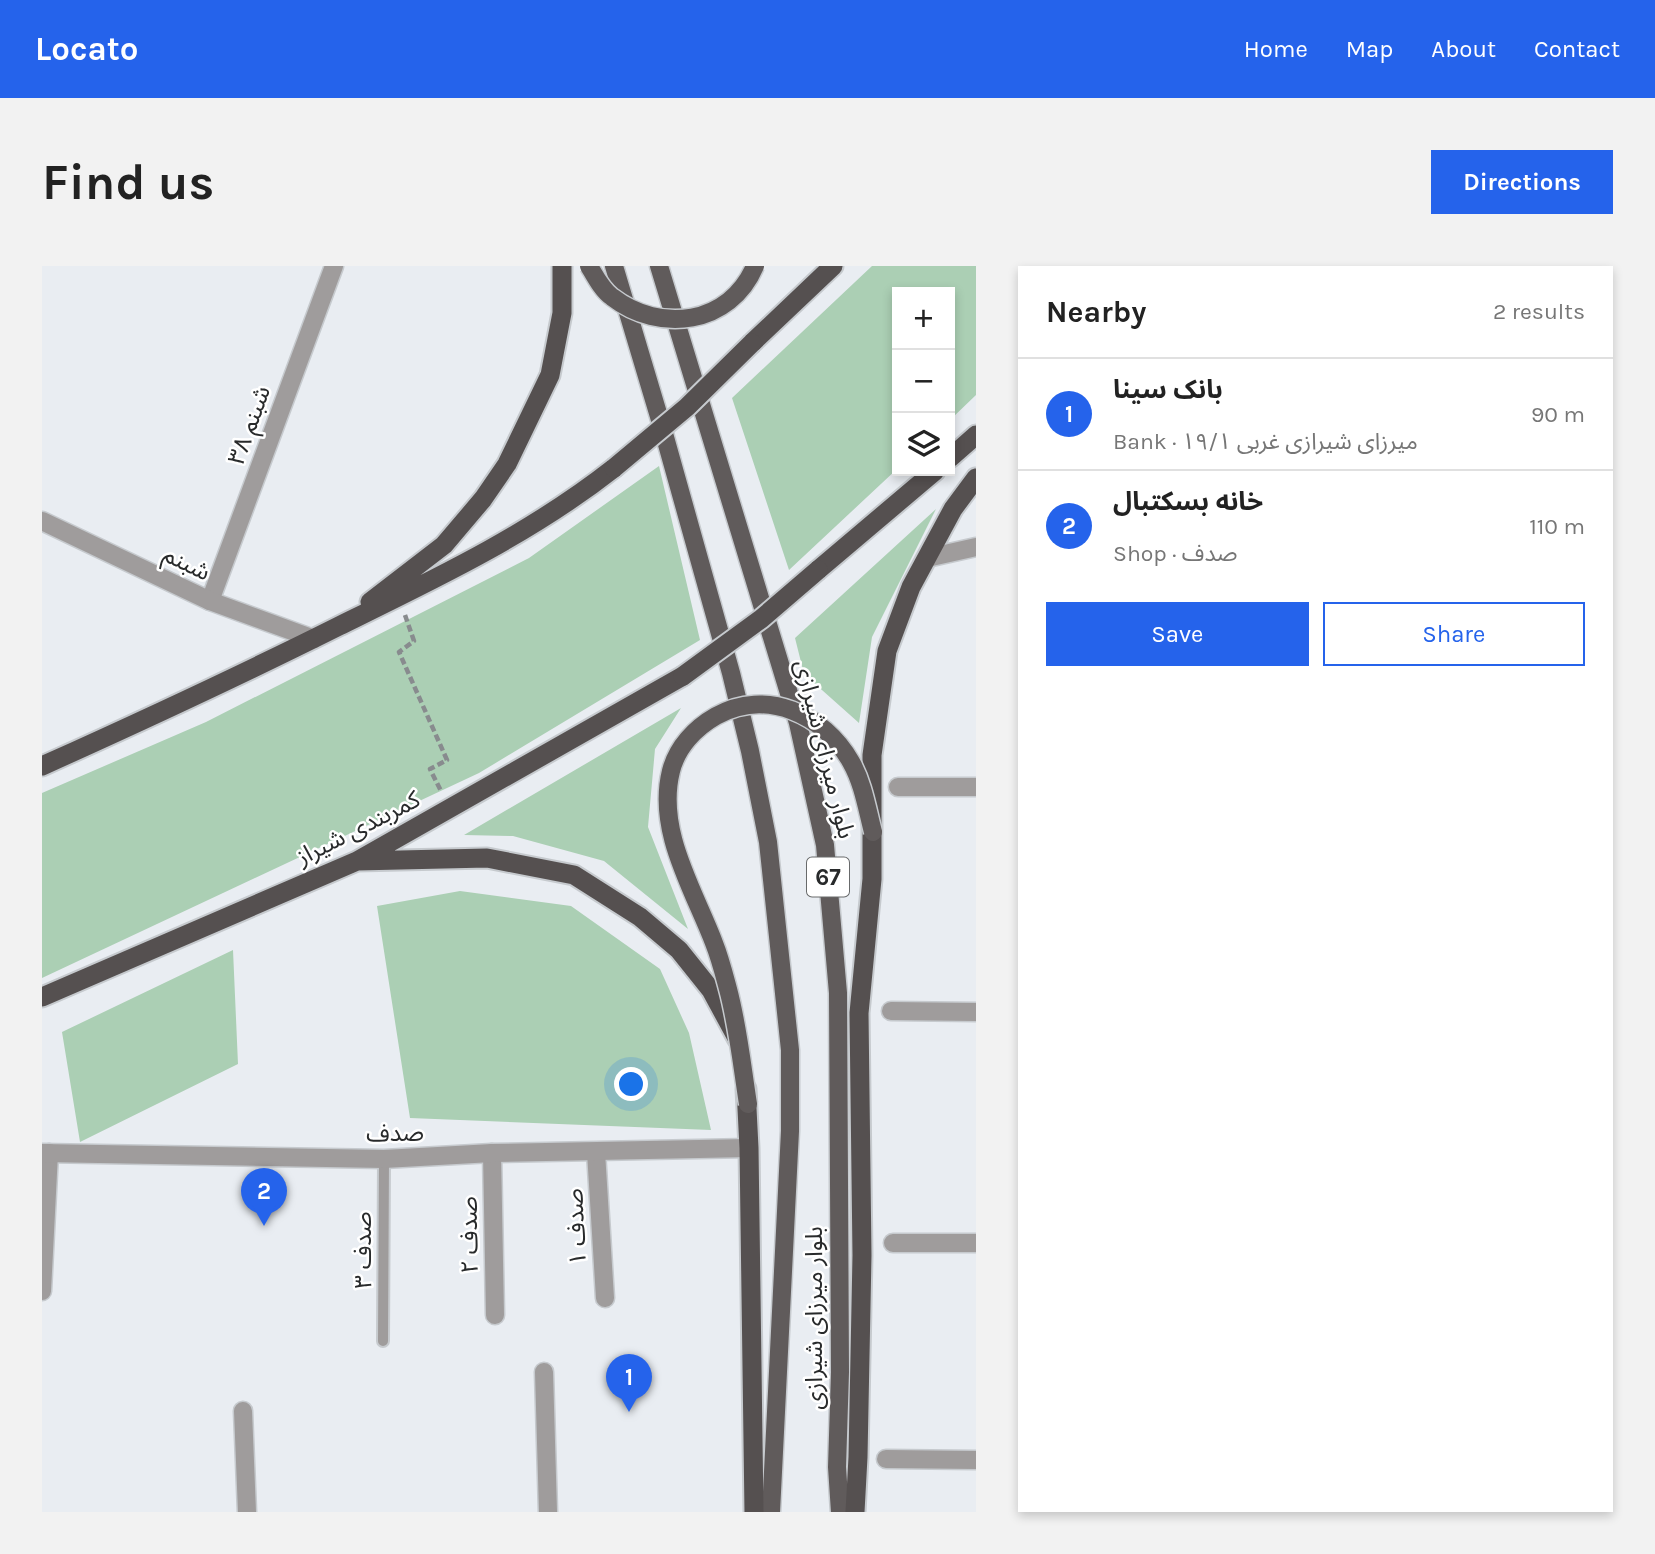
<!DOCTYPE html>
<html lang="en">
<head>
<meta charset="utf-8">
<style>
	body { margin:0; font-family:Karla,"Noto Sans Arabic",sans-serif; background:#f2f2f2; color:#222 }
	.controls { position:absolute; right:21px; top:21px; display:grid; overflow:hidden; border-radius:0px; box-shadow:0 4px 10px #0003 }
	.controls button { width:63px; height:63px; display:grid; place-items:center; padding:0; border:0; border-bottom:2px solid #e0e0e0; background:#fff; color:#222; font:35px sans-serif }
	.you { position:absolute; left:590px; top:819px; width:24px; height:24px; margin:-18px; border:5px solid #fff; border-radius:50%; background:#1a73e8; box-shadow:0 0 0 10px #1a73e833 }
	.badge { display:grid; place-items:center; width:46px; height:46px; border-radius:50%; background:#2563eb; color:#fff; font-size:23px; font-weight:700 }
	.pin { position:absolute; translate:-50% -58px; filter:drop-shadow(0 2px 4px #0008) }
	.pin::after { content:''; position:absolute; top:37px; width:24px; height:21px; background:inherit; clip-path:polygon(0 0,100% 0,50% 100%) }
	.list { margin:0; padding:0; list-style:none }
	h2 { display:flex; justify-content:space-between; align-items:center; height:91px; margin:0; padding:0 28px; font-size:30px }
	h2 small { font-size:23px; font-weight:400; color:#767676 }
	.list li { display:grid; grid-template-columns:46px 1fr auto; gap:21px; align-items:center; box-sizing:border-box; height:112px; padding:0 28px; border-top:2px solid #e0e0e0 }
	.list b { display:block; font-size:26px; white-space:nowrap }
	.list p { margin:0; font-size:23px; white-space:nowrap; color:#767676 }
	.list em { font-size:23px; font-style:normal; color:#767676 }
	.actions { display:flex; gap:14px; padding:21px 28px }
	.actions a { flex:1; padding:16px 0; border:2px solid #2563eb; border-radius:0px; text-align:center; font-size:24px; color:#2563eb }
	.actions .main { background:#2563eb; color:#fff }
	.icon { flex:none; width:38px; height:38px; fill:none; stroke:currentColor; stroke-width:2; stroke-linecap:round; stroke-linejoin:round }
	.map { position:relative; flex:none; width:934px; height:1246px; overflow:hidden; border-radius:0px }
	header { display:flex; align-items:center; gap:42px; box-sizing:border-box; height:98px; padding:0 35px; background:#2563eb; color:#fff }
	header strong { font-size:33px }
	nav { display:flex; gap:38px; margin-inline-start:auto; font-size:24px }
	.intro { display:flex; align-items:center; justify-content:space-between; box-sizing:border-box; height:168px; padding:0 42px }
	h1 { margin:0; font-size:49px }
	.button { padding:18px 32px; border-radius:0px; background:#2563eb; color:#fff; font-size:24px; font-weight:700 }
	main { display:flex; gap:42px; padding:0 42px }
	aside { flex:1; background:#fff; border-radius:0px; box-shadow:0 4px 10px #0003 }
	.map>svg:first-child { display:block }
	.green { fill:#abcfb4 }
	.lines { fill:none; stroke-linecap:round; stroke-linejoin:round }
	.service-casing { stroke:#c6cace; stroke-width:14 }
	.minor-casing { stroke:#c6cace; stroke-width:21 }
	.tertiary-casing { stroke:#c6cace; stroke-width:21 }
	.primary-casing { stroke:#c6cace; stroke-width:21 }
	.trunk-casing { stroke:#c6cace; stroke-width:23 }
	.path { stroke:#888b8e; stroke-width:4.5; stroke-dasharray:7 3.5; stroke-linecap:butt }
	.service { stroke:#9f9c9c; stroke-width:10 }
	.minor { stroke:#9f9c9c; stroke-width:18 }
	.tertiary { stroke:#9f9c9c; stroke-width:18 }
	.primary { stroke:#605b5b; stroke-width:18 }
	.trunk { stroke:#555050; stroke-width:19 }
	.primary-bridge-casing { stroke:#c6cace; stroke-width:21; stroke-linecap:butt }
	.trunk-bridge-casing { stroke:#c6cace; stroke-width:23; stroke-linecap:butt }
	.primary-bridge { stroke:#605b5b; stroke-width:18 }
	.trunk-bridge { stroke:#555050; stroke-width:19 }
	.labels { text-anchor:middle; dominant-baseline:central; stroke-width:5; stroke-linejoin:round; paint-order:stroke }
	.shield { fill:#fff; stroke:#686a6b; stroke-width:2 }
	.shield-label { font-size:23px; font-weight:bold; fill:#282a2b }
	.street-label { font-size:24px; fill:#282a2b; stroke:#fff }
</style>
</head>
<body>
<header>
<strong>Locato</strong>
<nav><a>Home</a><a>Map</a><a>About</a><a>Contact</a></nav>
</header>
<div class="intro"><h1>Find us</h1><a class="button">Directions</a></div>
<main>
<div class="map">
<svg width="934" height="1246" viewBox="0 0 934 1246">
	<rect width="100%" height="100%" fill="#e9edf2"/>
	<path class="green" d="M 830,0 L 934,0 L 934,129 L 908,154 L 908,26 L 855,26 L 855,203 L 747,304 L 690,132 Z
		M 617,200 L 658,374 L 437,507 L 0,712 L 0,527 L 164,456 L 487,292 Z
		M 894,243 L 830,371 L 817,457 L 762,408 L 753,372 Z
		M 639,442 L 613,483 L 606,561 L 646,663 L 562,595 L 471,570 L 422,569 Z
		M 418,625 L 529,640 L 618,703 L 647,767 L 669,864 L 368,852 L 335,640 Z
		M 191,684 L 196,798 L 38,876 L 20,766 Z"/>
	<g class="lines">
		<g class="service-casing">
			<path id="service" d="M 341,1075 L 342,893"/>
		</g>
		<g class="minor-casing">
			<path id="minor" d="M 885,292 L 934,281
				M 168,335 L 292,0
				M 856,521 L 934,521
				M 849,745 L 934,746
				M 554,886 L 563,1032
				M 450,887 L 453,1049
				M 851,977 L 934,977
				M 0,1025 L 7,887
				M 502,1106 L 506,1246
				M 201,1145 L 205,1246
				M 844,1193 L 934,1194"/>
		</g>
		<g class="tertiary-casing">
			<path id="tertiary" d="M 0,255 L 168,335 L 272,373
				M 0,887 L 342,893 L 450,887 L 707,882"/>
		</g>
		<g class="primary-casing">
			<path id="primary" d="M 572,0 L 621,164 L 689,407 L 708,485 L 726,576 L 748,784 L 748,865 L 729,1246
				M 617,0 L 756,457 L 783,579 L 796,727 L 798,1106 L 795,1201 L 798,1246"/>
		</g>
		<g class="trunk-casing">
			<path id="trunk" d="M 710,77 L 791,0
				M 908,192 L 934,169
				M 776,304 L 893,205
				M 328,336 L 402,279 L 441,233 L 465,198 L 508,109 L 520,47 L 520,0
				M 0,500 C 100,455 199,409 297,360 C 393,313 488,268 572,202
				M 315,595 L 445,592 L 532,609 L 598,651 L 637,684 L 669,724 L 695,772
				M 0,731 L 315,595 L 641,410
				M 704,823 L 707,882 L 712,1246
				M 813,1246 L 816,1191 L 820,989 L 817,747 L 830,613 L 830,489 L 845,385 L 869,321 L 911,243 L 934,212"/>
		</g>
		<path class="path" d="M 363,349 L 372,375 L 357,386 L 405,494 L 388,503 L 399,525"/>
		<use href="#service" class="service"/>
		<use href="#minor" class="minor"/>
		<use href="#tertiary" class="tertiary"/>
		<use href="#primary" class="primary"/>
		<use href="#trunk" class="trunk"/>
		<g class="primary-bridge-casing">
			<path id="primary-bridge" d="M 547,0 C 553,10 560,24 570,31 C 618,68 688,59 713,0
				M 706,838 C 700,800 696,760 686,723 C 682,708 678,692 672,677 C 652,624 614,565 629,505 C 635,481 653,462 674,450 C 724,422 782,448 809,496 C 821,517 825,543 831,566"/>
		</g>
		<g class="trunk-bridge-casing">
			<path id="trunk-bridge" d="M 572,202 L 645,141 L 710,77
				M 641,410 L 719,353 L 776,304"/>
		</g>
		<use href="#primary-bridge" class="primary-bridge"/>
		<use href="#trunk-bridge" class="trunk-bridge"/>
	</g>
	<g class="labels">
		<rect class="shield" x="765" y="591.5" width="42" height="39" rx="5"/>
		<g class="shield-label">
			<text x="786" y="611">67</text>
		</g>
		<g class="street-label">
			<text transform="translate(207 159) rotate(-70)">شبنم ۳۸</text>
			<text transform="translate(145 297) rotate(26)">شبنم</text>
			<text transform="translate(783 483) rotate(76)">بلوار میرزای شیرازی</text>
			<text transform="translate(316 562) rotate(-27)">کمربندی شیراز</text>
			<text transform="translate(353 867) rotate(-1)">صدف</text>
			<text transform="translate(534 961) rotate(-93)">۱ صدف</text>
			<text transform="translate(427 969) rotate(-91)">۲ صدف</text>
			<text transform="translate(321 984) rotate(-90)">صدف ۳</text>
			<text transform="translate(772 1052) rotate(-90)">بلوار میرزای شیرازی</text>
		</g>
	</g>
</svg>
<div class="controls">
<button>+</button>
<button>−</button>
<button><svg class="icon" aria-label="layers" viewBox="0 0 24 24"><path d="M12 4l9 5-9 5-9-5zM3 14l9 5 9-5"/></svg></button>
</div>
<div class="you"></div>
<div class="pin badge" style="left:587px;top:1146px">1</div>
<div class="pin badge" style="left:222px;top:960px">2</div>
</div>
<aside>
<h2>Nearby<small>2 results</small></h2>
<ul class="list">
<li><span class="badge">1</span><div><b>بانک سینا</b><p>Bank · ۱۹/۱ میرزای شیرازی غربی</p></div><em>90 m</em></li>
<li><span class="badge">2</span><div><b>خانه بسکتبال</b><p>Shop · صدف</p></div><em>110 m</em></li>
</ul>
<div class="actions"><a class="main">Save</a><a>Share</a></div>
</aside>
</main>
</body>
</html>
